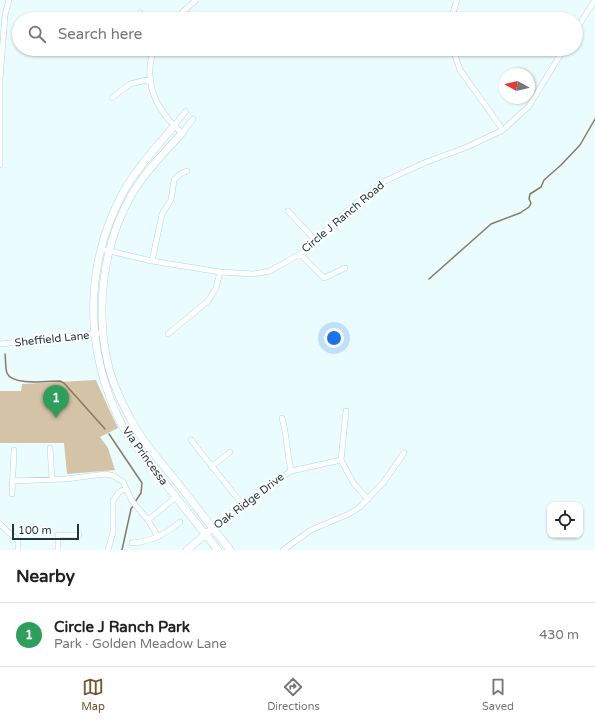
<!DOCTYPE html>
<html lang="en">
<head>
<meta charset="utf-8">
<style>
	body { margin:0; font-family:"Varela Round",sans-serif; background:#f2f2f2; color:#222 }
	.controls { position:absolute; right:12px; bottom:12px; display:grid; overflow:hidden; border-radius:8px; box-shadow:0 1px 3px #0004 }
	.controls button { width:36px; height:36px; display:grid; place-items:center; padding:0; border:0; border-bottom:1px solid #e0e0e0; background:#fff; color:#222; font:20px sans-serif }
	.compass { position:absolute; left:499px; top:68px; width:36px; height:36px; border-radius:50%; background:#fff; box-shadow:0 1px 3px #0004; rotate:278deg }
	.scale { position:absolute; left:12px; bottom:10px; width:67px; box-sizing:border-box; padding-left:4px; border:2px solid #253739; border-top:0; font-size:11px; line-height:14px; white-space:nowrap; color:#253739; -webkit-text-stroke:3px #fff; paint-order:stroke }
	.you { position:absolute; left:334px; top:338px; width:14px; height:14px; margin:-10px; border:3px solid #fff; border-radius:50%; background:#1a73e8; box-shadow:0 0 0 6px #1a73e833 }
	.badge { display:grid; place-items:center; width:26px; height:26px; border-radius:50%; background:#725529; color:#fff; font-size:13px; font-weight:700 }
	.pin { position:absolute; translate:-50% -33px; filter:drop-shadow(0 1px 2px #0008) }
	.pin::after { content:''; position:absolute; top:21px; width:14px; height:12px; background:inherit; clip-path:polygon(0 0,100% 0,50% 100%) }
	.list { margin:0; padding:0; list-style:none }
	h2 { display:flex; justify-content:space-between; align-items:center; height:52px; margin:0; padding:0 16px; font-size:17px }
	h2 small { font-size:13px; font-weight:400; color:#767676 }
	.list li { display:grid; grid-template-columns:26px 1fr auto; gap:12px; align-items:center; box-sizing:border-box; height:64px; padding:0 16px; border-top:1px solid #e0e0e0 }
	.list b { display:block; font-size:15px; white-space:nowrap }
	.list p { margin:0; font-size:13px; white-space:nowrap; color:#767676 }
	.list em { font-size:13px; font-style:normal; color:#767676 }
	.icon { flex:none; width:22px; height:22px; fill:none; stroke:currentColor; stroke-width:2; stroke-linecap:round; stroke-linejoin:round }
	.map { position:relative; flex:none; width:595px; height:550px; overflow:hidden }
	.search { position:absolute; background:#fff; box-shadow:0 1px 3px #0004; left:12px; right:12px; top:12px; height:44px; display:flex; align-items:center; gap:10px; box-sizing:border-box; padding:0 14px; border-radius:22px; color:#767676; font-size:15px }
	.sheet { height:116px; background:#fff }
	nav { display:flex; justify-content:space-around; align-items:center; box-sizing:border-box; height:56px; border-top:1px solid #e0e0e0; background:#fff; font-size:11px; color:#767676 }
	nav a { display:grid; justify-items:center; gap:2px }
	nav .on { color:#725529 }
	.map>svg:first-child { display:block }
	.green { fill:#d5c3a8 }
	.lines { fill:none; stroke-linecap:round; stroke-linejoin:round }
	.stream { stroke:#897b5f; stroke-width:1.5 }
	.street-casing { stroke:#add9de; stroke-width:6 }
	.secondary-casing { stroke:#add9de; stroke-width:8 }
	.street { stroke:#fff; stroke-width:5 }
	.secondary { stroke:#fff; stroke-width:7 }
	.labels { text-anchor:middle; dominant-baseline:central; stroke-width:4; stroke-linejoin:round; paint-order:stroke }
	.street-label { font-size:11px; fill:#253739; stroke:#fff }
</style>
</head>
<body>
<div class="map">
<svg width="595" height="550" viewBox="0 0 595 550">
	<rect width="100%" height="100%" fill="#eafcfe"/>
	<path class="green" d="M 96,380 L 108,407 L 118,428 L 100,437 L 108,448 L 115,470 L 67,474 L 64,443 L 0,443 L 0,391 L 21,391 L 22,384 Z"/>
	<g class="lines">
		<path class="stream" d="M 429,279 L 491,224 L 520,213 L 529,207 L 531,203 L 529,199 L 530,194 L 541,187 L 544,180 L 561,165 L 580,145 L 595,119
			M 5,354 C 6,360 5,368 7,373 C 12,386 48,381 60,381 L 64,383 L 105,429
			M 109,434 L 142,483 L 141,493 L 135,502
			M 122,550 L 131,509 L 133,506"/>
		<g class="street-casing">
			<path id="street" d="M 140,13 L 148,19
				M 175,19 L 196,0
				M 451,19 L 457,0
				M 576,30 L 595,0
				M 154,49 C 142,83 156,110 182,133 L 193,119
				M 453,49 L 460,70 L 503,130
				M 112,98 L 130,84 L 151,79
				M 174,126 L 186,111
				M 0,165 L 0,79 L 5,15 L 9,0
				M 288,211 L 315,240
				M 101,249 L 152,261 L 220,272 L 253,274 L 270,271 L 300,254 L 348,210 L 383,182 L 424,163 L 467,147 L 503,130 L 529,106 L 564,49
				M 300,254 L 324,278 L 345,268
				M 152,261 L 162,214 L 171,200 L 174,180 L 180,174 L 187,171
				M 168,334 L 208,301 L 216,288 L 220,272
				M 0,344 L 103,333
				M 346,411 L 341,460 L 354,484 L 368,499
				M 282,418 C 287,435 287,453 291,471
				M 191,440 L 242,504
				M 50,448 L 52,479
				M 211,467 L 230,452
				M 12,481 L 65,479 L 106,474 L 114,476 L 123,482 L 132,501 L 148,520 L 158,537
				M 12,494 L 14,450
				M 148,520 L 176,497
				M 0,524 L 18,541 L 18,550
				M 213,528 L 242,504 L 291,471 L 341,460
				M 132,543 C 153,541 164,535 180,522
				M 58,550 L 58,535 L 79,535
				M 108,550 L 113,532 L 113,501 L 119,492 L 125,489
				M 283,550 L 311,530 L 349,514 L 360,507 L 383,483 L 404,453"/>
		</g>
		<g class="secondary-casing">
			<path id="secondary" d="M 174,126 C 157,147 137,167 124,191 C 84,263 84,349 121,423 C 130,441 145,458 158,474 C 178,500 198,525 218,550
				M 182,133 C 165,152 145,172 132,194 C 103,244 95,308 108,364 C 112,382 121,401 130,418 C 141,439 157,458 172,476 C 192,501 211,526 230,550
				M 187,550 L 208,532"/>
		</g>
		<use href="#street" class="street"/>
		<use href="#secondary" class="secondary"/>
	</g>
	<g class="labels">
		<g class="street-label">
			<text transform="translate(343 217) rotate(-40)">Circle J Ranch Road</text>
			<text transform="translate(52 339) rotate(-6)">Sheffield Lane</text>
			<text transform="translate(145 456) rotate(54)">Via Princessa</text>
			<text transform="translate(249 501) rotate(-37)">Oak Ridge Drive</text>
		</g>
	</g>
</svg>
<div class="controls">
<button><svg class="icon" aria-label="locate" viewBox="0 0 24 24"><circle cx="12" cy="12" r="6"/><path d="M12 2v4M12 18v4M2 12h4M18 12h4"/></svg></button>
</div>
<svg class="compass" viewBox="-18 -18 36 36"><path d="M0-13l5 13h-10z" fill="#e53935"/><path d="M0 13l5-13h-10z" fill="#767676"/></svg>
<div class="scale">100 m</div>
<div class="you"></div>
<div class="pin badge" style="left:56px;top:418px;background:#2e9e5b">1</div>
<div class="search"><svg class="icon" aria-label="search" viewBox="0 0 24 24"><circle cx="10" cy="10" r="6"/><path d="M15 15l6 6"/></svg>Search here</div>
</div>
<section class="sheet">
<h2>Nearby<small></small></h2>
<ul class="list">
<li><span class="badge" style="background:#2e9e5b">1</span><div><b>Circle J Ranch Park</b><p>Park · Golden Meadow Lane</p></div><em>430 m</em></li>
</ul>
</section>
<nav>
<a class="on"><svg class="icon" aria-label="map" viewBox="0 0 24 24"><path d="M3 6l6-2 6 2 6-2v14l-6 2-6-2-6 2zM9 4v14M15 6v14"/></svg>Map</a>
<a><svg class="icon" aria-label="directions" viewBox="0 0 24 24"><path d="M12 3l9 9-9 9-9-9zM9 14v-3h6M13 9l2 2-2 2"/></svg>Directions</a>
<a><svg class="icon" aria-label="saved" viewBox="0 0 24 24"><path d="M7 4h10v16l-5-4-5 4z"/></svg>Saved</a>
</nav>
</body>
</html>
